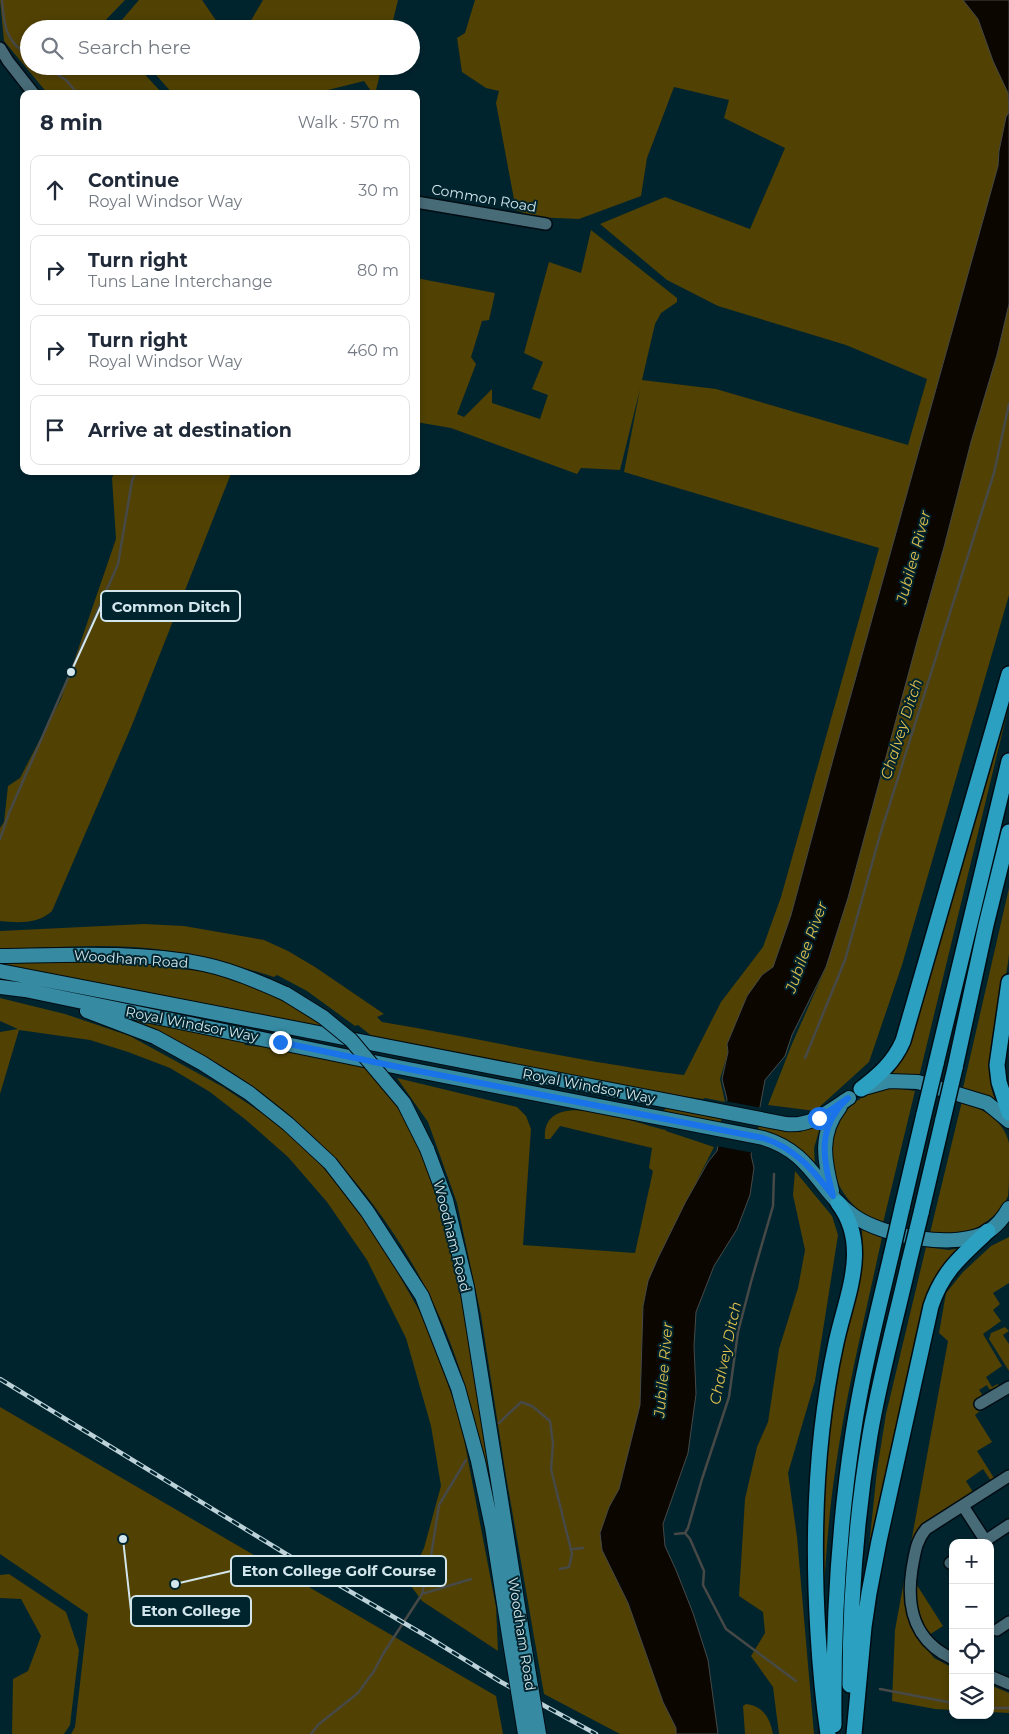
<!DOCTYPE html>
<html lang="en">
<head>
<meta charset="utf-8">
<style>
	body { margin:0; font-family:Montserrat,sans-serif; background:#f2f2f3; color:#1f2937 }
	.controls { position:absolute; right:15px; bottom:15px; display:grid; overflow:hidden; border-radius:10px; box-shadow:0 2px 8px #0003 }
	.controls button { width:45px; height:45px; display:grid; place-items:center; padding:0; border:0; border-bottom:1px solid #e0e1e3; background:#fff; color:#1f2937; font:25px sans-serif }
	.stop { position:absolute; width:15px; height:15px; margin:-11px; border:4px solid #1a73e8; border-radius:50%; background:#fff }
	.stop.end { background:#1a73e8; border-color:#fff; box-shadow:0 1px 5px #0008 }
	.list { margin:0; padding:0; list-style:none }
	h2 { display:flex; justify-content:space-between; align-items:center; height:65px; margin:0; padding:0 20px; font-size:21px }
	h2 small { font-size:16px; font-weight:400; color:#747a83 }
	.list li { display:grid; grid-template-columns:32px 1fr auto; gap:15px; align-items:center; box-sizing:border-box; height:70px; margin:0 10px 10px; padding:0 10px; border:1px solid #e0e1e3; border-radius:10px }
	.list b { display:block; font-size:19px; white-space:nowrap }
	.list p { margin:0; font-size:16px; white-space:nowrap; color:#747a83 }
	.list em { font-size:16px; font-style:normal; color:#747a83 }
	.icon { flex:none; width:28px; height:28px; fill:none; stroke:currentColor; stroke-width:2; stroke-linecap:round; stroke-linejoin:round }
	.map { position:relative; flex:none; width:1009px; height:1734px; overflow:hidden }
	.search { position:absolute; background:#fff; box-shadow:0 2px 8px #0003; left:20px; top:20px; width:400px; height:55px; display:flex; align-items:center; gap:12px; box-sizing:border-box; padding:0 18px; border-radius:28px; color:#747a83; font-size:19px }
	.panel { position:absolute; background:#fff; box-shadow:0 2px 8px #0003; left:20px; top:90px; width:400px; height:385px; border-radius:10px }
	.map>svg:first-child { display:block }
	.green { fill:#514103 }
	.water { fill:#0c0600; stroke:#474947 }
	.pier { fill:#00242e }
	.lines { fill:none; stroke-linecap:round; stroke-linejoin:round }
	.stream { stroke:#474947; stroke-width:2.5 }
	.minor-casing { stroke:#000c13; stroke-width:14 }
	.major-casing { stroke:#000c13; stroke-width:16 }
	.highway-casing { stroke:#000c13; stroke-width:18 }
	.minor { stroke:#476b77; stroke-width:11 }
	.major { stroke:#368ba3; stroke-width:14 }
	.highway { stroke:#2ba0c0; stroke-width:15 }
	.rail-casing { stroke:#bcd2d8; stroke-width:4.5 }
	.rail { stroke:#00242e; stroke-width:2.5; stroke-dasharray:8; stroke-linecap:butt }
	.major-bridge-casing { stroke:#000c13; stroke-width:16; stroke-linecap:butt }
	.highway-bridge-casing { stroke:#000c13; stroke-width:18; stroke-linecap:butt }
	.major-bridge { stroke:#368ba3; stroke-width:14 }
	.highway-bridge { stroke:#2ba0c0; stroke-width:15 }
	.route { stroke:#1a73e8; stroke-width:6 }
	.labels { text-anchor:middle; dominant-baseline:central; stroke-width:4; stroke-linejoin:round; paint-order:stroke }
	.street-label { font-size:14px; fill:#d2e6ec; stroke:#00242e }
	.water-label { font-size:15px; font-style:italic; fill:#dfbf4e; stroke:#00242e }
	.leader { fill:none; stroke:#d2e6ec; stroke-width:2 }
	.callout-dot { fill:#d2e6ec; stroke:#00242e; stroke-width:2 }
	.callout { fill:#00242e; stroke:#d2e6ec; stroke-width:2 }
	.callout-label { font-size:15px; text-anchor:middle; font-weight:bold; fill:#d2e6ec }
</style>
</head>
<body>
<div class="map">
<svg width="1009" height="1734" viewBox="0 0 1009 1734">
	<rect width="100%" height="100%" fill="#00242e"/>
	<path class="green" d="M 0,0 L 125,0 L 100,26 L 102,29 L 29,29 L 29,66 L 137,66 L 163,94 L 48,94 L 4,41 Z
		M 139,0 L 202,0 L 215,19 L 225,29 L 114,29 Z
		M 263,0 L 398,0 L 391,29 L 325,29 L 315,21 L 321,29 L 246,29 Z
		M 475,0 L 963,0 L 978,19 L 993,61 L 1008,93 L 1009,112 L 1006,117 L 999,151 L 998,166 L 835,752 L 791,915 L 773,967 L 762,975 L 727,1044 L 728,1052 L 720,1079 L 725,1102 L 705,1098 L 703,1099 L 652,1092 L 373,1037 L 358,1025 L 355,1026 L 307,991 L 277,975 L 274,977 C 227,962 183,950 133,947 C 89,944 44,948 0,949 L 0,931 L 144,924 L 184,926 L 264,940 L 288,951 L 315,967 L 384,1014 L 377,1017 L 382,1022 C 482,1039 582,1062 684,1075 L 721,1002 L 763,947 L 781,897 L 879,548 L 624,472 L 640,389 L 620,470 L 581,468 L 577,474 L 451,428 L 416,422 L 416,278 L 495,293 L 489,320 L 482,321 L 471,357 L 476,364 L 457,414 L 464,417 L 492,389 L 492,403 L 540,419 L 548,395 L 532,389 L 543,362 L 524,353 L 549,262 L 581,273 L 591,230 L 677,298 L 677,302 L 661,313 L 655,324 L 642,380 L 716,389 L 908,445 L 927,379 L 846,345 L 718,306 L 667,280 L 600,224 L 665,197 L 750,229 L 785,148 L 724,118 L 729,100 L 674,87 L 647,158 L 641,196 L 579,219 L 533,217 L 516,210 L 496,103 L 499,91 L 486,88 L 462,72 L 457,38 L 465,33 Z
		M 148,66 L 352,66 L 355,71 L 353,66 L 382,66 L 375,94 L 373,94 L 364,81 L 312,94 L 173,94 Z
		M 1009,304 L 1009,595 L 902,965 L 869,1062 L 815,1111 L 768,1105 L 792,1044 L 826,967 L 848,898 L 917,642 L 939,566 L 971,442 L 997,355 Z
		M 115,471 L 232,471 L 132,725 L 52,911 C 38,924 18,923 0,921 L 0,828 L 4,822 L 8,786 L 20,778 L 61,699 L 116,539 L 112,478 Z
		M 1009,691 L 1009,705 L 919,1077 L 910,1075 L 886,1074 Z
		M 1009,888 C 1009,910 1009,932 1009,954 C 1005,1000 977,1059 996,1102 L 979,1093 L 963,1088 Z
		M 147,959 L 259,983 L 332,1028 L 301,1026 L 0,966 L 0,964 L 29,960 Z
		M 0,998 L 65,1014 L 130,1036 L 223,1087 L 295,1135 L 366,1217 L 424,1319 L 460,1418 L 496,1607 L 498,1651 L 422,1601 L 408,1582 L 424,1548 L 441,1486 L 431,1426 L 406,1338 L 367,1260 L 327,1202 L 288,1157 L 246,1120 L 210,1092 L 170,1068 L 128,1052 L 90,1040 L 19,1030 L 0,1094 L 0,1032 L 18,1029 L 0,1021 Z
		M 114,1013 L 244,1040 L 245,1045 L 291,1050 L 367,1065 L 402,1107 L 418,1134 L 457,1256 L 515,1634 C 503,1563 494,1490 475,1421 C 466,1387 455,1352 441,1320 C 398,1222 324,1131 233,1073 C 196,1049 155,1031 114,1013 Z
		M 397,1078 L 517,1107 L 526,1116 L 531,1129 L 523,1245 L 635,1253 L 653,1171 L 649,1168 L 652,1148 L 560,1126 L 550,1139 L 545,1139 C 541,1083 638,1125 666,1130 L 666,1131 L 714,1147 L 658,1258 L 648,1281 L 643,1306 L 640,1405 L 619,1489 L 609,1508 L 602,1550 L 628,1603 L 663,1702 L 676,1728 L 676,1734 L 620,1734 L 544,1694 L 505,1470 L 481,1315 L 457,1203 L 428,1122 Z
		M 895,1088 L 915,1091 L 883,1223 C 811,1198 814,1094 895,1088 Z
		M 962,1101 C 980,1107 1005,1121 1009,1143 C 1009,1151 1009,1161 1009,1170 C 1009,1178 1009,1189 1008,1196 C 1000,1217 971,1235 949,1235 C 943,1235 936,1234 930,1233 Z
		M 666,1108 L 790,1132 L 800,1132 L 821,1124 L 814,1148 L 815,1166 L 806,1157 L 663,1112 Z
		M 795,1171 L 832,1216 L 838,1235 L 815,1381 L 788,1473 L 797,1537 L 814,1734 L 779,1734 L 773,1687 L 751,1656 L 765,1633 L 763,1612 L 739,1596 L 745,1499 L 757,1447 L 768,1422 L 779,1349 L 798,1288 L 805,1250 L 793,1195 Z
		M 862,1230 L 882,1237 C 866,1313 847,1388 836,1465 C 829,1510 826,1556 823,1602 L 822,1464 L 842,1346 L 863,1263 Z
		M 1009,1237 L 1009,1283 L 993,1293 L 1000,1304 L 993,1310 L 1001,1321 L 983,1334 L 1002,1366 L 986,1377 L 992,1387 L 998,1384 L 999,1387 L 993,1390 L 989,1389 L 987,1385 L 979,1390 L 982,1394 L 981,1397 L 976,1401 L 981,1410 L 975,1415 L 992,1442 L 977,1451 L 994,1478 L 991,1481 L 983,1469 L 966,1481 L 973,1492 L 918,1530 L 910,1561 L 905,1601 L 914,1632 L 934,1658 L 953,1668 L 953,1710 L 935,1709 L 892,1701 L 895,1630 L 948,1341 L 939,1333 L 946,1293 L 963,1272 L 991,1246 Z
		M 926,1247 L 949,1250 L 961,1248 L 946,1264 L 868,1566 L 867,1566 L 877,1470 L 886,1414 Z
		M 1005,1327 L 1009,1331 L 1003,1335 L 1009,1344 L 1009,1371 L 989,1339 L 991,1333 Z
		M 0,1407 L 496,1696 L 503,1734 L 71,1734 L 75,1727 L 88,1614 L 0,1554 Z
		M 9,1574 L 66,1612 L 79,1650 L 70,1725 L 64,1734 L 12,1734 L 13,1679 L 28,1671 L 41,1636 L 21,1599 L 0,1598 L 0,1575 Z
		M 915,1582 L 943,1626 L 929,1635 C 915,1615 915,1606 915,1582 Z
		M 990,1685 L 1009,1693 L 1009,1713 L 990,1712 Z
		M 746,1704 C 763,1706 770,1718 773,1734 L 745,1734 L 743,1706 Z"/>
	<path class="water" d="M 963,0 L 1009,0 L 1009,304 L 997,355 L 971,442 L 944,547 L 917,642 L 848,898 L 826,967 L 792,1035 L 785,1056 L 765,1080 L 751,1155 L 754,1168 L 750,1195 L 737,1229 L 714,1266 L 696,1312 L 694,1346 L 696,1394 L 688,1453 L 663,1524 L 665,1546 L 676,1570 L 693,1613 L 708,1660 L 718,1734 L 676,1734 L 676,1728 L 663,1702 L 628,1603 L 602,1550 L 600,1533 L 609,1507 L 619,1489 L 640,1405 L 643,1306 L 648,1281 L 658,1258 L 685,1203 L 708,1162 L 717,1151 L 727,1099 L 722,1079 L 728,1052 L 727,1044 L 747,996 L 762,975 L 773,967 L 791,915 L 835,752 L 998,166 L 999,151 L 1006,117 L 1009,112 L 1008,93 L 993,61 L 978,19 Z"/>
	<path class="pier" d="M 725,1101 L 762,1108 L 754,1153 L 716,1146 Z"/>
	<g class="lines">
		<path class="stream" d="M 2,0 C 4,26 5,41 29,56
			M 44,66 L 66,80 L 78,94
			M 0,839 L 9,813 L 118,564 L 132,481 L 136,471
			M 805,1058 L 845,960 L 880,835 L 994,473 L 1009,404
			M 499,1423 L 521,1402 L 532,1406 L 550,1421 L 553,1444 L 551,1469 L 572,1554 L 569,1567 L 560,1569
			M 685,1533 L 688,1528 L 702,1479 L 729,1397 L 738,1332 L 751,1282 L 773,1206 L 774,1174
			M 685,1533 L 690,1539 L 704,1571 L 703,1585 L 726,1629 L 796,1681
			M 675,1534 L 685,1533
			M 573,1549 L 583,1548
			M 422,1594 L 471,1579
			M 880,1689 L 953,1703
			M 990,1708 L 1009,1708
			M 311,1734 L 319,1724 L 358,1693 L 374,1671 L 383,1654 L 422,1594 L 431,1556 L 439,1505 L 466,1460"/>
		<g class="minor-casing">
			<path id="minor" d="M 0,48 L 8,61 L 34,94
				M 416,202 L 546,224
				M 980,1404 L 1009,1387
				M 963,1506 L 985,1540
				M 982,1543 L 1009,1525
				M 950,1563 L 953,1561
				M 997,1630 L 1009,1622
				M 953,1659 C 914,1641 906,1608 912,1569 C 915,1553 916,1541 926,1529 L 1009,1476
				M 990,1676 L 1009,1684"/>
		</g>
		<g class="major-casing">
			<path id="major" d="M 0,956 C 67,955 137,951 203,964 C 232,970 260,982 286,994
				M 0,971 L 786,1124 C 811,1127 829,1111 849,1098
				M 0,987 L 25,990 L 398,1067 L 763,1138 C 813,1153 817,1190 854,1216 C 884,1237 956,1250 989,1231 C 998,1225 1004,1217 1009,1208
				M 87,1011 L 155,1037 L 202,1063 L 249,1093 L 288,1124 L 330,1163 L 367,1211 L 422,1296 L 458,1388 L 478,1461 L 492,1527 L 510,1642
				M 864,1088 L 889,1081 L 918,1082 L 987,1103 L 1009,1121
				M 427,1149 L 446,1200 L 467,1287 L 525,1650
				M 832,1191 C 824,1160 819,1134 840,1107"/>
		</g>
		<g class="highway-casing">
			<path id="highway" d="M 1009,982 L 997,1065 L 999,1082 L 1009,1113
				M 936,1064 L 1009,761
				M 955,1068 L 986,925 L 1009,832
				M 861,1089 C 879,1075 894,1062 903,1041 L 1009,674
				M 902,1208 L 924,1114
				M 921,1213 L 943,1119
				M 850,1685 C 850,1601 856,1518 870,1435 C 880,1377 896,1319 909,1262
				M 834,1725 C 833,1627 838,1531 853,1434 C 862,1374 877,1315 891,1256
				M 828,1734 C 823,1700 820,1667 818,1633 C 812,1535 815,1439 836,1343 C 846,1296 871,1246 838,1203
				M 854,1734 L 864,1627 L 869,1593 L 879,1541 L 931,1306 C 943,1270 962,1256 988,1231"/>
		</g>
		<use href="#minor" class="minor"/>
		<use href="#major" class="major"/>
		<use href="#highway" class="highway"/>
		<g class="rail-casing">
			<path id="rail" d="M 0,1379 L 291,1557 L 428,1637 L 501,1682 L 596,1734"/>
		</g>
		<use href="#rail" class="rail"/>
		<g class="major-bridge-casing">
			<path id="major-bridge" d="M 286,994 L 323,1017 L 351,1040 L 404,1103 L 427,1149
				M 510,1642 L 525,1734
				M 525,1650 L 539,1734"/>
		</g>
		<g class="highway-bridge-casing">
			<path id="highway-bridge" d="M 924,1114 L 936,1064
				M 943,1119 L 955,1068
				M 891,1256 L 902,1208
				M 909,1262 L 921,1213"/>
		</g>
		<use href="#major-bridge" class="major-bridge"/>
		<use href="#highway-bridge" class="highway-bridge"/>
	</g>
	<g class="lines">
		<path class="route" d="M 280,1042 L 398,1067 L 763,1138 C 795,1148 813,1170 833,1196 C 823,1158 816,1128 848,1098 L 819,1118"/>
	</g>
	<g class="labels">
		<g class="street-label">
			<text transform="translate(484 198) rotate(10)">Common Road</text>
			<text transform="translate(131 959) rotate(4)">Woodham Road</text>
			<text transform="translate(192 1024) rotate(11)">Royal Windsor Way</text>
			<text transform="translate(589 1086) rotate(11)">Royal Windsor Way</text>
			<text transform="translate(452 1236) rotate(76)">Woodham Road</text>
			<text transform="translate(522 1634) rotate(81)">Woodham Road</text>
		</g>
		<g class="water-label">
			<text transform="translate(913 557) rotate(-75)">Jubilee River</text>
			<text transform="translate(901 729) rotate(-72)">Chalvey Ditch</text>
			<text transform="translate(806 947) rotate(-70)">Jubilee River</text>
			<text transform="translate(725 1353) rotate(-78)">Chalvey Ditch</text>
			<text transform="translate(663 1370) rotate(-85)">Jubilee River</text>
		</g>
	</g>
	<path class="leader" d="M71 672L101 606M175 1584L231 1571M123 1539L131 1611"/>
	<g class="callout-dot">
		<circle cx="71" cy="672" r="5"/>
		<circle cx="175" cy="1584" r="5"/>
		<circle cx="123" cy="1539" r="5"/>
	</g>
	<g class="callout">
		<rect x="101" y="591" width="139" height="30" rx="5"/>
		<rect x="231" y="1556" width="215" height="30" rx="5"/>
		<rect x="131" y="1596" width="120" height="30" rx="5"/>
	</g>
	<g class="callout-label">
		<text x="171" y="612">Common Ditch</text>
		<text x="339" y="1576">Eton College Golf Course</text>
		<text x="191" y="1616">Eton College</text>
	</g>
</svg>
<div class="controls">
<button>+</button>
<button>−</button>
<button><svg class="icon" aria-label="locate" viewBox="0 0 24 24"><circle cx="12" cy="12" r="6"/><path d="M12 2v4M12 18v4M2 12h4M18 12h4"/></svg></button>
<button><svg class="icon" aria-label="layers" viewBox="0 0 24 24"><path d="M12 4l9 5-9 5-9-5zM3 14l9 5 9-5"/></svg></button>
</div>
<div class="stop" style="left:819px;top:1118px"></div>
<div class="stop end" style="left:280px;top:1042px"></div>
<div class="search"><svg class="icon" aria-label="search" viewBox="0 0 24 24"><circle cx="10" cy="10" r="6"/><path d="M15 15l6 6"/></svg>Search here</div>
<section class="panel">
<h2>8 min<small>Walk · 570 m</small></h2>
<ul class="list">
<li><svg class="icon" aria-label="ahead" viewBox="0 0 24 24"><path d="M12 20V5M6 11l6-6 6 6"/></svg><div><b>Continue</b><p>Royal Windsor Way</p></div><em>30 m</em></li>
<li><svg class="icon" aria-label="right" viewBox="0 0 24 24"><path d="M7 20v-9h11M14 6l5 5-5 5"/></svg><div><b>Turn right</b><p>Tuns Lane Interchange</p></div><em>80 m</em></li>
<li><svg class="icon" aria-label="right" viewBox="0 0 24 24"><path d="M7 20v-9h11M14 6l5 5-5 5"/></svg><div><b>Turn right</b><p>Royal Windsor Way</p></div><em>460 m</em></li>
<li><svg class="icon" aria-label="arrive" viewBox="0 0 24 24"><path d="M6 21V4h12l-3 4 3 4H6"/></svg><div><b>Arrive at destination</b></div></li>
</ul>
</section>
</div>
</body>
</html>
